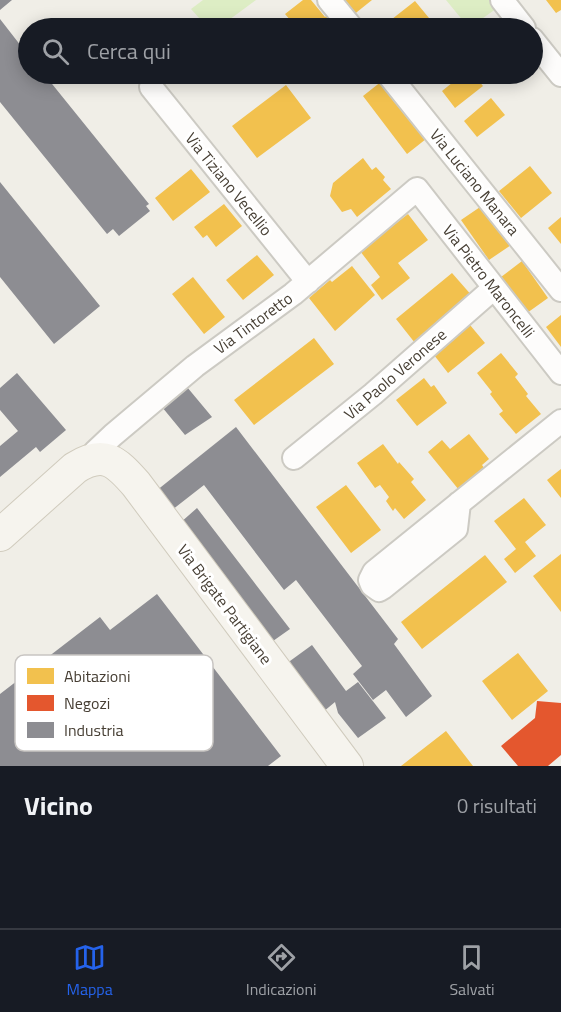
<!DOCTYPE html>
<html lang="it">
<head>
<meta charset="utf-8">
<style>
	body { margin:0; font-family:"Titillium Web",sans-serif; background:#20242c; color:#f1f3f6 }
	.list { margin:0; padding:0; list-style:none }
	h2 { display:flex; justify-content:space-between; align-items:center; height:78px; margin:0; padding:0 24px; font-size:26px }
	h2 small { font-size:20px; font-weight:400; color:#9ea1a6 }
	.icon { flex:none; width:33px; height:33px; fill:none; stroke:currentColor; stroke-width:2; stroke-linecap:round; stroke-linejoin:round }
	.map { position:relative; flex:none; width:561px; height:766px; overflow:hidden }
	.search { position:absolute; background:#171b24; box-shadow:0 3px 15px #0003; left:18px; right:18px; top:18px; height:66px; display:flex; align-items:center; gap:15px; box-sizing:border-box; padding:0 21px; border-radius:33px; color:#9ea1a6; font-size:22px }
	.sheet { height:162px; background:#171b24 }
	nav { display:flex; justify-content:space-around; align-items:center; box-sizing:border-box; height:84px; border-top:2px solid #363941; background:#171b24; font-size:16px; color:#9ea1a6 }
	nav a { display:grid; justify-items:center; gap:3px }
	nav .on { color:#2563eb }
	.map>svg:first-child { display:block }
	.green { fill:#ddedc4 }
	.homes { fill:#f2c14e }
	.shops { fill:#e4572e }
	.industry { fill:#8d8d92 }
	.lines { fill:none; stroke-linecap:round; stroke-linejoin:round }
	.street-casing { stroke:#cccac3; stroke-width:26 }
	.secondary-casing { stroke:#d0cbbd; stroke-width:34 }
	.street { stroke:#fdfcfb; stroke-width:22 }
	.secondary { stroke:#f6f4ee; stroke-width:32 }
	.labels { text-anchor:middle; dominant-baseline:central; stroke-width:6; stroke-linejoin:round; paint-order:stroke }
	.street-label { font-size:16px; fill:#463e33; stroke:#fff }
	.key { fill:#fff; stroke:#c8c5c2; stroke-width:1.5 }
	.key-label { font-size:16px; fill:#463e33 }
</style>
</head>
<body>
<div class="map">
<svg width="561" height="766" viewBox="0 0 561 766">
	<rect width="100%" height="100%" fill="#f0eee7"/>
	<path class="green" d="M 203,0 L 256,0 L 218,28 L 208,28 L 191,9 Z
		M 446,0 L 495,0 L 500,6 L 469,28 Z"/>
	<path class="homes" d="M 303,0 L 311,0 L 325,17 L 328,15 L 337,28 L 317,28 L 316,27 L 314,28 L 297,28 L 285,14 Z
		M 339,0 L 372,0 L 352,16 Z
		M 546,0 L 561,0 L 561,10 L 556,13 Z
		M 415,1 L 429,18 L 415,28 L 391,28 L 387,23 Z
		M 463,74 L 473,74 L 483,86 L 455,108 L 442,91 Z
		M 382,81 L 426,139 L 407,154 L 363,96 Z
		M 286,85 L 311,118 L 257,158 L 232,126 Z
		M 491,98 L 505,115 L 477,137 L 464,121 Z
		M 363,158 L 372,170 L 376,167 L 385,177 L 383,180 L 391,189 L 357,217 L 351,209 L 342,212 L 330,196 L 333,183 Z
		M 530,166 L 552,193 L 521,218 L 499,191 Z
		M 191,169 L 210,192 L 173,221 L 155,198 Z
		M 224,204 L 242,226 L 216,247 L 207,235 L 203,238 L 194,227 Z
		M 483,205 L 511,245 L 489,260 L 461,220 Z
		M 408,214 L 428,240 L 398,263 L 410,278 L 382,300 L 371,285 L 380,277 L 360,251 Z
		M 561,217 L 561,244 L 548,228 Z
		M 257,255 L 274,275 L 243,300 L 226,280 Z
		M 522,261 L 548,298 L 527,313 L 501,277 Z
		M 352,266 L 375,295 L 335,331 L 309,298 L 330,280 L 332,282 Z
		M 452,273 L 473,297 L 415,343 L 396,319 Z
		M 193,277 L 225,317 L 204,334 L 172,294 Z
		M 561,315 L 561,347 L 546,327 Z
		M 470,325 L 485,343 L 448,373 L 434,355 Z
		M 314,338 L 334,364 L 254,425 L 234,400 Z
		M 501,353 L 518,374 L 515,377 L 528,394 L 526,396 L 541,414 L 516,434 L 499,414 L 503,411 L 490,394 L 492,392 L 477,373 Z
		M 424,378 L 431,387 L 434,385 L 447,403 L 417,426 L 396,400 Z
		M 469,434 L 489,459 L 482,465 L 485,469 L 459,490 L 428,452 L 442,440 L 450,449 Z
		M 383,444 L 398,464 L 399,462 L 414,479 L 411,482 L 426,500 L 404,519 L 395,508 L 393,511 L 386,501 L 389,497 L 380,485 L 375,488 L 357,463 Z
		M 561,469 L 561,498 L 547,480 Z
		M 346,485 L 381,530 L 351,553 L 316,507 Z
		M 524,498 L 546,525 L 525,542 L 536,556 L 515,573 L 504,559 L 516,549 L 494,521 Z
		M 561,554 L 561,612 L 533,576 Z
		M 485,555 L 507,582 L 422,649 L 401,622 Z
		M 518,653 L 548,691 L 512,720 L 482,681 Z
		M 446,731 L 473,766 L 401,766 Z"/>
	<path class="shops" d="M 537,701 L 561,703 L 561,755 L 548,766 L 518,766 L 501,746 L 535,718 Z"/>
	<path class="industry" d="M 0,0 L 12,0 L 0,10 Z
		M 0,19 L 28,55 L 28,74 L 44,74 L 149,204 L 146,206 L 150,211 L 119,236 L 113,229 L 107,234 L 0,102 Z
		M 0,182 L 100,306 L 54,344 L 0,277 Z
		M 17,373 L 66,430 L 40,452 L 36,447 L 0,477 L 0,446 L 18,431 L 0,410 L 0,388 Z
		M 187,387 L 212,417 L 185,435 L 162,407 Z
		M 236,427 L 398,639 L 394,644 L 432,696 L 406,717 L 386,690 L 373,700 L 353,674 L 362,666 L 296,580 L 284,590 L 204,485 L 172,510 L 156,491 Z
		M 197,508 L 290,629 L 273,641 L 180,523 Z
		M 157,594 L 281,756 L 268,766 L 0,766 L 0,694 L 100,617 L 110,630 Z
		M 312,645 L 346,691 L 358,682 L 386,718 L 358,738 L 338,713 L 335,702 L 323,712 L 291,669 L 290,661 Z"/>
	<g class="lines">
		<g class="street-casing">
			<path id="street" d="M 329,0 L 352,28
				M 502,0 L 524,28
				M 532,39 L 561,75
				M 388,74 L 561,290
				M 151,87 L 308,282
				M 294,458 L 373,394 L 494,288
				M 92,459 L 95,452 L 113,435 L 195,366 L 293,294 L 417,189 L 561,373
				M 459,503 L 456,529 L 384,587 L 379,590 L 372,585 L 370,580 L 374,572 L 561,421"/>
		</g>
		<g class="secondary-casing">
			<path id="secondary" d="M 0,535 L 75,468 C 104,450 116,461 136,484 L 347,766"/>
		</g>
		<use href="#street" class="street"/>
		<use href="#secondary" class="secondary"/>
	</g>
	<g class="labels">
		<g class="street-label">
			<text transform="translate(475 182) rotate(51)">Via Luciano Manara</text>
			<text transform="translate(229 184) rotate(51)">Via Tiziano Vecellio</text>
			<text transform="translate(489 281) rotate(52)">Via Pietro Maroncelli</text>
			<text transform="translate(253 323) rotate(-36)">Via Tintoretto</text>
			<text transform="translate(395 374) rotate(-41)">Via Paolo Veronese</text>
			<text transform="translate(225 604) rotate(53)">Via Brigate Partigiane</text>
		</g>
	</g>
	<rect x="15" y="655" width="198" height="96" rx="9" class="key"/>
	<rect x="27" y="668" width="27" height="16" fill="#f2c14e"/>
	<rect x="27" y="695" width="27" height="16" fill="#e4572e"/>
	<rect x="27" y="722" width="27" height="16" fill="#8d8d92"/>
	<g class="key-label">
		<text x="64" y="682">Abitazioni</text>
		<text x="64" y="709">Negozi</text>
		<text x="64" y="736">Industria</text>
	</g>
</svg>
<div class="search"><svg class="icon" aria-label="search" viewBox="0 0 24 24"><circle cx="10" cy="10" r="6"/><path d="M15 15l6 6"/></svg>Cerca qui</div>
</div>
<section class="sheet">
<h2>Vicino<small>0 risultati</small></h2>
<ul class="list">
</ul>
</section>
<nav>
<a class="on"><svg class="icon" aria-label="map" viewBox="0 0 24 24"><path d="M3 6l6-2 6 2 6-2v14l-6 2-6-2-6 2zM9 4v14M15 6v14"/></svg>Mappa</a>
<a><svg class="icon" aria-label="directions" viewBox="0 0 24 24"><path d="M12 3l9 9-9 9-9-9zM9 14v-3h6M13 9l2 2-2 2"/></svg>Indicazioni</a>
<a><svg class="icon" aria-label="saved" viewBox="0 0 24 24"><path d="M7 4h10v16l-5-4-5 4z"/></svg>Salvati</a>
</nav>
</body>
</html>
